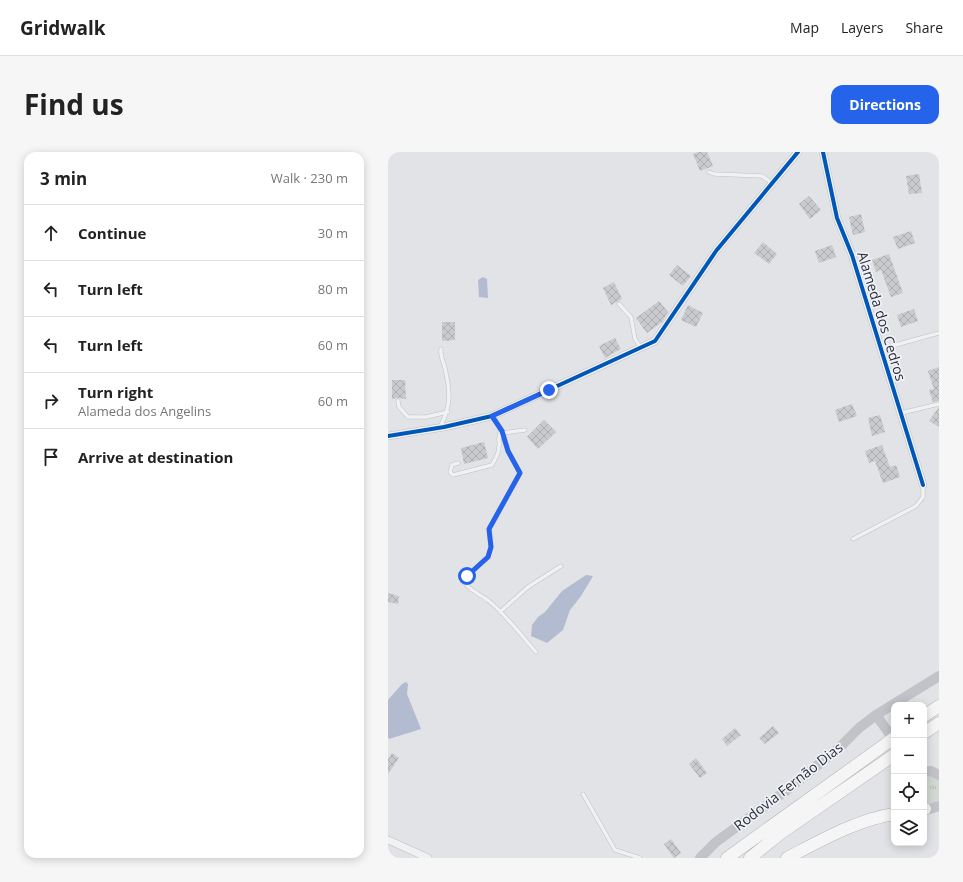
<!DOCTYPE html>
<html lang="en">
<head>
<meta charset="utf-8">
<style>
	body { margin:0; font-family:"Open Sans",sans-serif; background:#f6f6f6; color:#222 }
	.controls { position:absolute; right:12px; bottom:12px; display:grid; overflow:hidden; border-radius:8px; box-shadow:0 2px 10px #0003 }
	.controls button { width:36px; height:36px; display:grid; place-items:center; padding:0; border:0; border-bottom:1px solid #e0e0e0; background:#fff; color:#222; font:20px sans-serif }
	.stop { position:absolute; width:12px; height:12px; margin:-9px; border:3px solid #2563eb; border-radius:50%; background:#fff }
	.stop.end { background:#2563eb; border-color:#fff; box-shadow:0 1px 4px #0008 }
	.list { margin:0; padding:0; list-style:none }
	h2 { display:flex; justify-content:space-between; align-items:center; height:52px; margin:0; padding:0 16px; font-size:17px }
	h2 small { font-size:13px; font-weight:400; color:#767676 }
	.list li { display:grid; grid-template-columns:26px 1fr auto; gap:12px; align-items:center; box-sizing:border-box; height:56px; padding:0 16px; border-top:1px solid #e0e0e0 }
	.list b { display:block; font-size:15px; white-space:nowrap }
	.list p { margin:0; font-size:13px; white-space:nowrap; color:#767676 }
	.list em { font-size:13px; font-style:normal; color:#767676 }
	.icon { flex:none; width:22px; height:22px; fill:none; stroke:currentColor; stroke-width:2; stroke-linecap:round; stroke-linejoin:round }
	.map { position:relative; flex:none; width:551px; height:706px; overflow:hidden; border-radius:12px }
	header { display:flex; align-items:center; gap:24px; box-sizing:border-box; height:56px; padding:0 20px; background:#fff; border-bottom:1px solid #e0e0e0 }
	header strong { font-size:19px }
	nav { display:flex; gap:22px; margin-inline-start:auto; font-size:14px }
	.intro { display:flex; align-items:center; justify-content:space-between; box-sizing:border-box; height:96px; padding:0 24px }
	h1 { margin:0; font-size:28px }
	.button { padding:10px 18px; border-radius:12px; background:#2563eb; color:#fff; font-size:14px; font-weight:700 }
	main { display:flex; gap:24px; padding:0 24px }
	aside { flex:1; background:#fff; border-radius:12px; box-shadow:0 2px 10px #0003 }
	.map>svg:first-child { display:block }
	.grass { fill:url(#grass-tufts) }
	.water { fill:#b2bbcf }
	.building { fill:url(#building-cross-hatch) }
	.lines { fill:none; stroke-linecap:round; stroke-linejoin:round }
	.service-casing { stroke:#bfc0c3; stroke-width:4.5 }
	.minor-casing { stroke:#bfc0c3; stroke-width:8 }
	.motorway-casing { stroke:#b4b6ba; stroke-width:13 }
	.service { stroke:#f0f1f3; stroke-width:3.5 }
	.minor { stroke:#f0f1f3; stroke-width:7 }
	.secondary { stroke:#c2c3c8; stroke-width:10 }
	.motorway { stroke:#f5f5f6; stroke-width:12 }
	.motorway-bridge-casing { stroke:#b4b6ba; stroke-width:13; stroke-linecap:butt }
	.motorway-bridge { stroke:#f5f5f6; stroke-width:12 }
	.cycleway-casing { stroke:#eff1f5; stroke-width:6 }
	.cycleway { stroke:#0057b8; stroke-width:4 }
	.route { stroke:#2563eb; stroke-width:5 }
	.labels { text-anchor:middle; dominant-baseline:central; stroke-width:3.5; stroke-linejoin:round; paint-order:stroke }
	.street-label { font-size:14px; fill:#2a2e3d; stroke:#eff1f5 }
</style>
</head>
<body>
<header>
<strong>Gridwalk</strong>
<nav><a>Map</a><a>Layers</a><a>Share</a></nav>
</header>
<div class="intro"><h1>Find us</h1><a class="button">Directions</a></div>
<main>
<aside>
<h2>3 min<small>Walk · 230 m</small></h2>
<ul class="list">
<li><svg class="icon" aria-label="ahead" viewBox="0 0 24 24"><path d="M12 20V5M6 11l6-6 6 6"/></svg><div><b>Continue</b></div><em>30 m</em></li>
<li><svg class="icon" aria-label="left" viewBox="0 0 24 24"><path d="M17 20v-9H6M10 6l-5 5 5 5"/></svg><div><b>Turn left</b></div><em>80 m</em></li>
<li><svg class="icon" aria-label="left" viewBox="0 0 24 24"><path d="M17 20v-9H6M10 6l-5 5 5 5"/></svg><div><b>Turn left</b></div><em>60 m</em></li>
<li><svg class="icon" aria-label="right" viewBox="0 0 24 24"><path d="M7 20v-9h11M14 6l5 5-5 5"/></svg><div><b>Turn right</b><p>Alameda dos Angelins</p></div><em>60 m</em></li>
<li><svg class="icon" aria-label="arrive" viewBox="0 0 24 24"><path d="M6 21V4h12l-3 4 3 4H6"/></svg><div><b>Arrive at destination</b></div></li>
</ul>
</aside>
<div class="map">
<svg width="551" height="706" viewBox="0 0 551 706">
	<defs>
		<pattern id="grass-tufts" width="24" height="20" patternUnits="userSpaceOnUse"><rect width="24" height="20" fill="#d1d9d2"/><path d="M3 7l-1-3M5 7V3M7 7l1-3M15 17l-1-3M17 17v-4M19 17l1-3" fill="none" stroke="#b4bbb5"/></pattern>
		<pattern id="building-cross-hatch" width="8" height="8" patternUnits="userSpaceOnUse"><rect width="8" height="8" fill="#c9cace"/><path d="M0 0l8 8M0 8l8-8" fill="none" stroke="#adaeb2"/></pattern>
	</defs>
	<rect width="100%" height="100%" fill="#e2e3e6"/>
	<path class="grass" d="M 540,624 L 545,625 L 551,628 L 551,648 C 546,652 542,653 536,652 L 536,625 Z"/>
	<path class="water" d="M 95,125 L 99,127 L 100,146 L 91,145 L 90,128 Z
		M 198,423 L 205,424 L 193,444 L 182,458 L 175,478 L 159,491 L 143,484 L 144,473 L 150,465 L 157,460 L 174,439 Z
		M 18,530 L 20,532 L 19,542 L 33,577 L 1,587 L 0,585 L 0,548 L 14,532 Z"/>
	<path class="building" d="M 310,0 L 319,0 L 325,14 L 312,19 L 305,2 Z
		M 531,22 L 534,41 L 521,42 L 518,24 Z
		M 421,44 L 433,58 L 422,67 L 411,52 Z
		M 473,62 L 477,80 L 465,83 L 461,65 Z
		M 523,79 L 527,91 L 510,97 L 505,85 Z
		M 375,90 L 389,102 L 381,112 L 366,101 Z
		M 444,93 L 448,105 L 431,111 L 427,99 Z
		M 501,102 L 515,141 L 503,145 L 493,118 L 488,120 L 484,108 Z
		M 289,113 L 303,124 L 295,134 L 281,123 Z
		M 226,130 L 234,147 L 223,153 L 215,136 Z
		M 271,149 L 280,160 L 274,170 L 259,181 L 248,166 Z
		M 300,153 L 315,161 L 308,175 L 293,168 Z
		M 526,157 L 530,169 L 513,175 L 509,163 Z
		M 54,170 L 67,170 L 67,188 L 54,189 Z
		M 227,186 L 233,197 L 217,206 L 211,194 Z
		M 551,215 L 551,249 L 545,250 L 541,238 L 546,237 L 540,219 Z
		M 4,228 L 17,228 L 18,247 L 10,246 L 4,247 Z
		M 464,252 L 469,264 L 451,270 L 447,258 Z
		M 551,255 L 551,275 L 541,269 Z
		M 492,263 L 497,280 L 484,284 L 480,266 Z
		M 156,268 L 168,280 L 150,297 L 139,285 Z
		M 96,290 L 100,306 L 76,312 L 73,296 Z
		M 494,293 L 502,315 L 508,313 L 512,325 L 495,331 L 487,309 L 481,311 L 477,299 Z
		M 0,441 L 11,444 L 10,452 L 0,450 Z
		M 385,574 L 391,581 L 377,592 L 371,586 Z
		M 347,576 L 353,583 L 339,594 L 334,587 Z
		M 4,601 L 11,606 L 0,622 L 0,607 Z
		M 308,606 L 319,621 L 312,626 L 301,612 Z
		M 283,687 L 293,701 L 286,706 L 276,692 Z"/>
	<g class="lines">
		<g class="service-casing">
			<path id="service" d="M 321,20 L 326,22 L 374,24 L 384,31
				M 231,152 L 243,165 L 247,187 L 253,196
				M 493,197 L 551,181
				M 10,249 L 11,255 L 20,265 L 38,265 L 60,260
				M 513,261 L 551,252
				M 104,264 L 115,281 L 137,278
				M 52,275 C 64,253 62,239 57,216 C 55,209 52,203 53,197
				M 113,279 L 120,299 L 132,321 L 101,377 L 103,395 L 100,405 L 79,424 C 77,427 76,429 78,432 C 81,438 95,444 101,449 C 118,463 133,483 148,500
				M 70,311 L 64,313 L 62,320 L 65,323 L 104,313 C 107,307 111,302 111,295 C 112,287 109,287 113,279
				M 465,387 L 528,354 L 535,345 L 535,333
				M 112,460 L 140,435 L 173,414
				M 195,642 L 227,698 L 252,706"/>
		</g>
		<g class="minor-casing">
			<path id="minor" d="M 435,0 L 449,66 L 464,103 L 535,333
				M 0,284 L 56,275 L 104,264 L 267,189 L 328,99 L 410,0
				M 0,688 L 40,706"/>
		</g>
		<g class="motorway-casing">
			<path id="motorway" d="M 536,564 L 551,554
				M 536,581 L 551,571
				M 536,657 L 537,657
				M 339,706 L 499,591
				M 362,706 L 393,681 L 506,603
				M 399,706 C 432,689 468,668 506,662"/>
		</g>
		<use href="#service" class="service"/>
		<use href="#minor" class="minor"/>
		<path class="secondary" d="M 488,563 L 506,588
			M 536,620 L 543,619 L 551,623
			M 536,657 L 542,657 L 551,654
			M 312,706 L 328,690 L 399,638 L 451,596 L 471,576 L 488,563 L 551,524"/>
		<use href="#motorway" class="motorway"/>
		<g class="motorway-bridge-casing">
			<path id="motorway-bridge" d="M 499,591 L 506,586"/>
		</g>
		<use href="#motorway-bridge" class="motorway-bridge"/>
		<g class="cycleway-casing">
			<path id="cycleway" d="M 435,0 L 449,66 L 464,103 L 535,333
				M 0,284 L 56,275 L 104,264 L 267,189 L 328,99 L 410,0"/>
		</g>
		<use href="#cycleway" class="cycleway"/>
	</g>
	<g class="lines">
		<path class="route" d="M 79,424 L 100,405 L 103,395 L 101,377 L 132,321 L 120,299 L 114,279 L 104,264 L 161,238"/>
	</g>
	<g class="labels">
		<g class="street-label">
			<text transform="translate(494 164) rotate(73)">Alameda dos Cedros</text>
			<text transform="translate(400 634) rotate(-38)">Rodovia Fernão Dias</text>
		</g>
	</g>
</svg>
<div class="controls">
<button>+</button>
<button>−</button>
<button><svg class="icon" aria-label="locate" viewBox="0 0 24 24"><circle cx="12" cy="12" r="6"/><path d="M12 2v4M12 18v4M2 12h4M18 12h4"/></svg></button>
<button><svg class="icon" aria-label="layers" viewBox="0 0 24 24"><path d="M12 4l9 5-9 5-9-5zM3 14l9 5 9-5"/></svg></button>
</div>
<div class="stop" style="left:79px;top:424px"></div>
<div class="stop end" style="left:161px;top:238px"></div>
</div>
</main>
</body>
</html>
